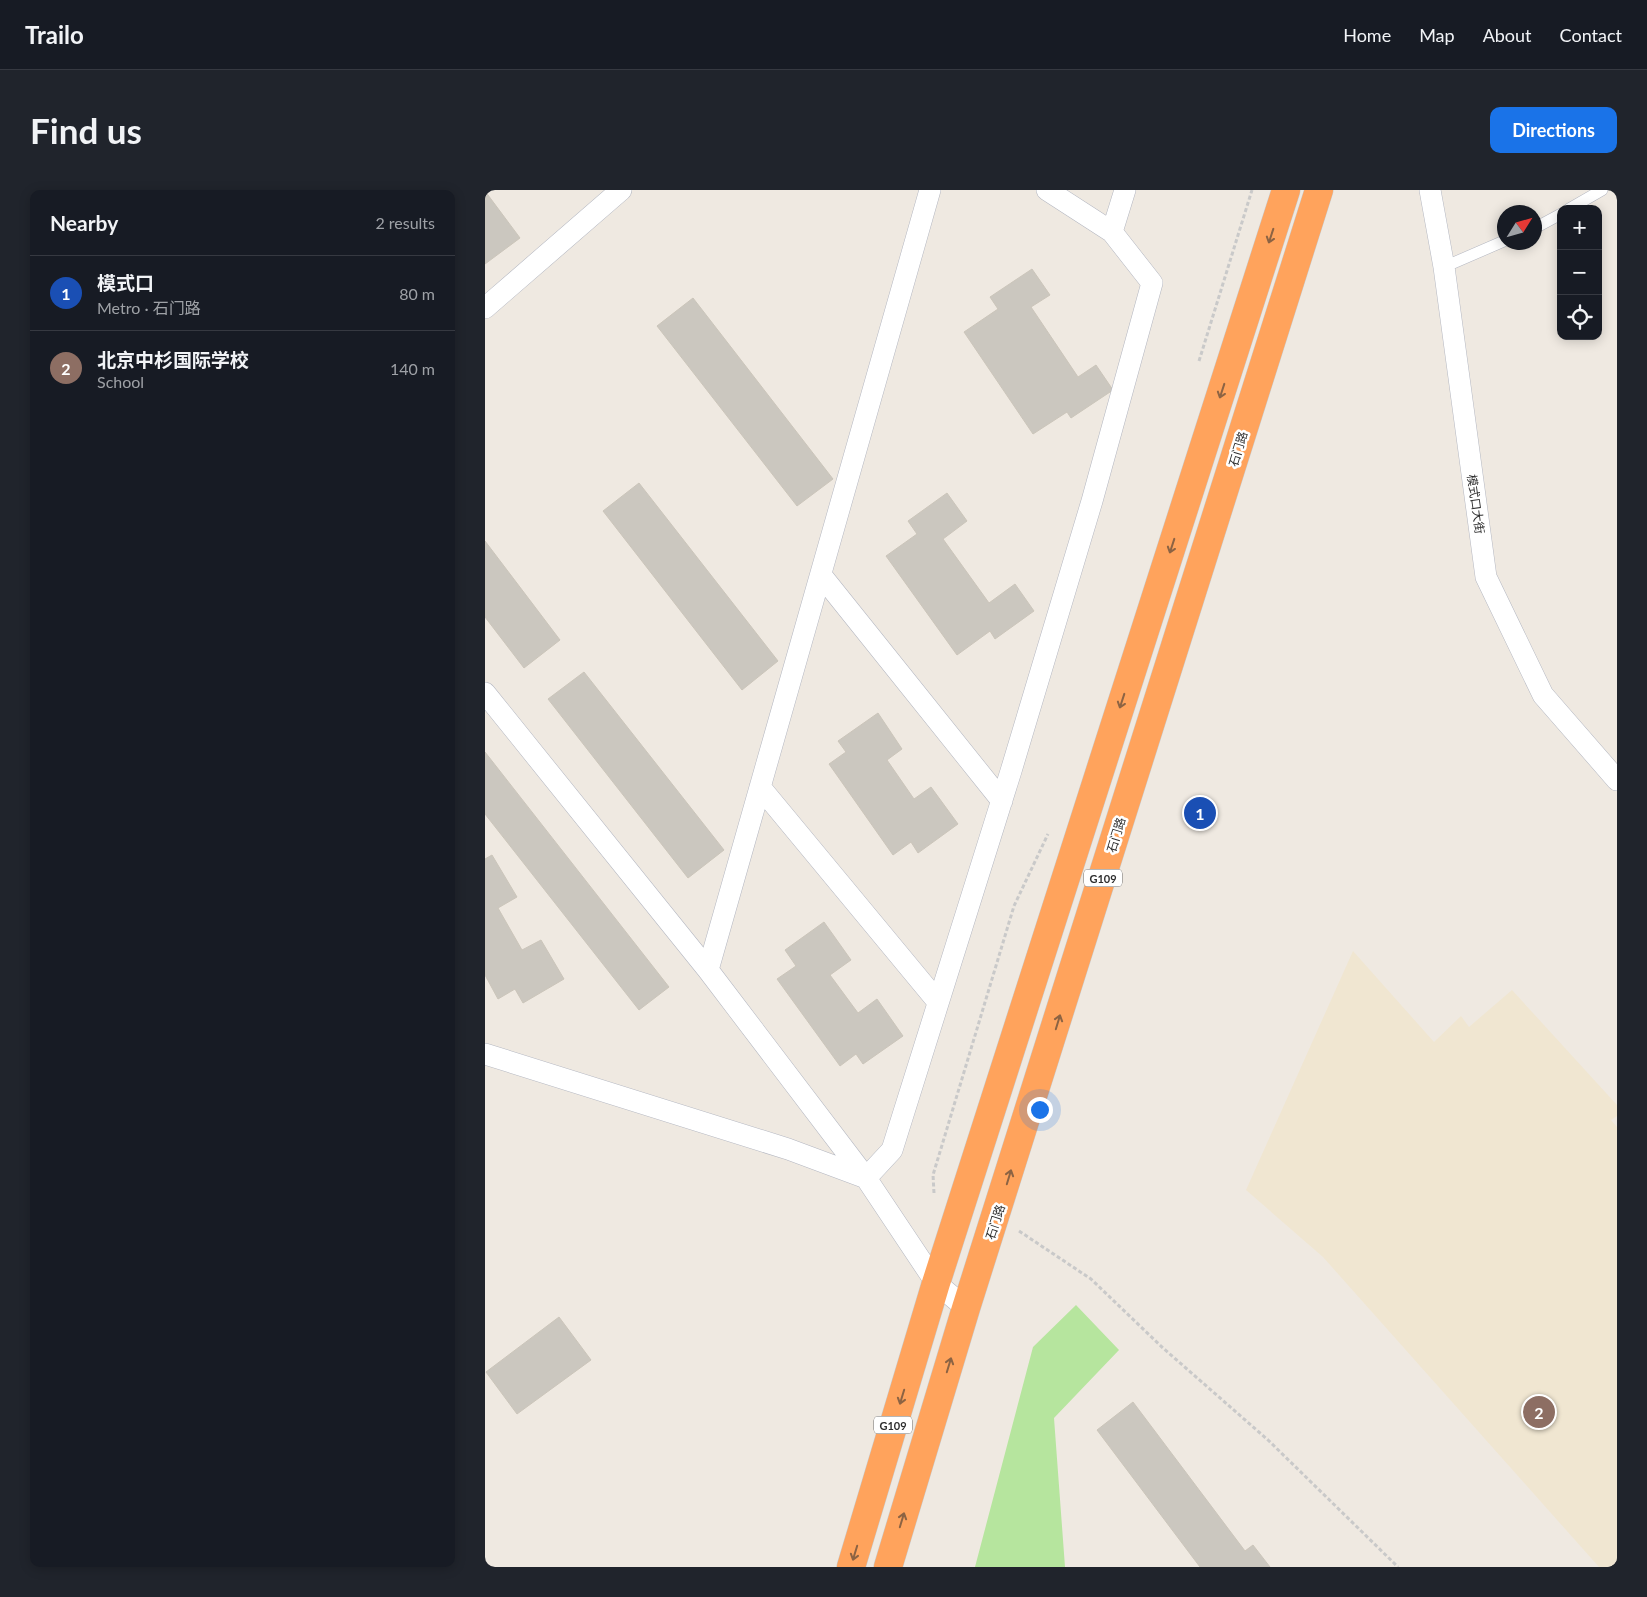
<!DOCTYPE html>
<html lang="en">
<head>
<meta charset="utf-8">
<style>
	body { margin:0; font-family:Lato,"Noto Sans SC",sans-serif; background:#20242c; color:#f1f3f6 }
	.controls { position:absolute; right:15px; top:15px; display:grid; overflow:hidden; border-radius:10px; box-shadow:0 2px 12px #0003 }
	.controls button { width:45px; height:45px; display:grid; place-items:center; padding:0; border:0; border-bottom:1px solid #363941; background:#171b24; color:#f1f3f6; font:25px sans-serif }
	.compass { position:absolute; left:1012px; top:15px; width:45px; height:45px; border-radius:50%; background:#171b24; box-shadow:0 2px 12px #0003; rotate:53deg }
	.you { position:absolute; left:554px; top:919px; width:18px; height:18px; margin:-12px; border:4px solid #fff; border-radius:50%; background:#1a73e8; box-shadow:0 0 0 8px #1a73e833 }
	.badge { display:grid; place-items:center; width:32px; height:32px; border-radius:50%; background:#1a73e8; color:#fff; font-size:16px; font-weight:700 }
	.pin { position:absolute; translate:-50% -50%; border:2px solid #fff; box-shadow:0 1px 5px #0006 }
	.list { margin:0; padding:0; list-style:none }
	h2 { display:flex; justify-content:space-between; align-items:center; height:65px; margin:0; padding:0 20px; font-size:21px }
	h2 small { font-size:16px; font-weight:400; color:#9ea1a6 }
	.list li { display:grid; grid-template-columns:32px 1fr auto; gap:15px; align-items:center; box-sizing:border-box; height:75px; padding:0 20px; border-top:1px solid #363941 }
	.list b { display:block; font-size:19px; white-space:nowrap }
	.list p { margin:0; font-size:16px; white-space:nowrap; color:#9ea1a6 }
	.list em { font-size:16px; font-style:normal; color:#9ea1a6 }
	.icon { flex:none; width:28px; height:28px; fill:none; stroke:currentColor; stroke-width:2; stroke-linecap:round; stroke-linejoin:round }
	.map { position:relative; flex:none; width:1132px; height:1377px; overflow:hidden; border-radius:10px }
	header { display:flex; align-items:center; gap:30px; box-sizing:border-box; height:70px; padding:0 25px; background:#171b24; border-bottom:1px solid #363941 }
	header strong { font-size:24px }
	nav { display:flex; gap:28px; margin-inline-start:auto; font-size:18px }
	.intro { display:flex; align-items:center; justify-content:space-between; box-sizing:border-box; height:120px; padding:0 30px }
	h1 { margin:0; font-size:35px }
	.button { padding:12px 22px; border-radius:10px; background:#1a73e8; color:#fff; font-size:18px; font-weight:700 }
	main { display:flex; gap:30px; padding:0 30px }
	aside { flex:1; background:#171b24; border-radius:10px; box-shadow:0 2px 12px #0003 }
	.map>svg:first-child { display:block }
	.education { fill:#f0e6d1 }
	.green { fill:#b6e59e }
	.building { fill:#cbc7bf; stroke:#cbc5ba }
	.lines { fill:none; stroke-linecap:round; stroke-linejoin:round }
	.lane-casing { stroke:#b4b7c1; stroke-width:12 }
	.street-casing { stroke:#b4b7c1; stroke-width:22 }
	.highway-casing { stroke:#c9c9c9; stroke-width:29 }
	.path { stroke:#c9c9c9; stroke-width:3; stroke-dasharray:4 2.5; stroke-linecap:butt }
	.lane { stroke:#fff; stroke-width:11 }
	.street { stroke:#fff; stroke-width:21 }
	.highway { stroke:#ffa35c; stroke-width:28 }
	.oneway { stroke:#8c6343 }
	.labels { text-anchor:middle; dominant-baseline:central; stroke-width:5; stroke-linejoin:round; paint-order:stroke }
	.shield { fill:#fff; stroke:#6d6d6d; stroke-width:1 }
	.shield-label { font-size:11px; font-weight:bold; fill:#2e2e2e }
	.street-label { font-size:12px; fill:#2e2e2e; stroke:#fff }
</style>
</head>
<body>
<header>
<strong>Trailo</strong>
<nav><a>Home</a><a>Map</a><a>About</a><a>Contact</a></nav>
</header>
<div class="intro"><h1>Find us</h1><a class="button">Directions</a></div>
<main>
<aside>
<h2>Nearby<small>2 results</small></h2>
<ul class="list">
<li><span class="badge" style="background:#1a4fb4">1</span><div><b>模式口</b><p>Metro · 石门路</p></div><em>80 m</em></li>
<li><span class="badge" style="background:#8d6e63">2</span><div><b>北京中杉国际学校</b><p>School</p></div><em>140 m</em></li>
</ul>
</aside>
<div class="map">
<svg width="1132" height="1377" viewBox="0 0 1132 1377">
	<rect width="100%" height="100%" fill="#efe9e1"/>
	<path class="education" d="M 868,761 L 949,852 L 976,826 L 984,837 L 1027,800 L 1132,915 L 1132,926 L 1126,930 L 1132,937 L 1132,1377 L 1114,1377 L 838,1067 L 761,1000 Z"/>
	<path class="green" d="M 591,1115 L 634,1160 L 569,1228 L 580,1377 L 490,1377 L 548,1157 Z"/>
	<path class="building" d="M 0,1 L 35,48 L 0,74 Z
		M 547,79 L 565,105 L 546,117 L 593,187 L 611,175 L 628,200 L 586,228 L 582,222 L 548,244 L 479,142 L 513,119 L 505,107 Z
		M 208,108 L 348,289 L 312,316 L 172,136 Z
		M 154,293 L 293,471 L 257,500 L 118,321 Z
		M 462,303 L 482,331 L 458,349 L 504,413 L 530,394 L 549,421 L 510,449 L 505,441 L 472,465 L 401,366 L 432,344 L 423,331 Z
		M 0,351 L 75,450 L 39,478 L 0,427 Z
		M 99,482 L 239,660 L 203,688 L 63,509 Z
		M 393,523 L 417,559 L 402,570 L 429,609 L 446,597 L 473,634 L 433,663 L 426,652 L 408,665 L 344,574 L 361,562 L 353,551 Z
		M 0,562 L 184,797 L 154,820 L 0,624 Z
		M 7,665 L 32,707 L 13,718 L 37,760 L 56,750 L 79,789 L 38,813 L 30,799 L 13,809 L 0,785 L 0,669 Z
		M 339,732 L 366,770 L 345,785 L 373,823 L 392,809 L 418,846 L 378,874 L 371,864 L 355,876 L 292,789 L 311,776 L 300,760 Z
		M 74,1127 L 106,1170 L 32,1224 L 1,1182 Z
		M 648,1212 L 760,1361 L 768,1355 L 785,1377 L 715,1377 L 612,1240 Z"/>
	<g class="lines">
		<g class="lane-casing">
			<path id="lane" d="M 1084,19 L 1117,0
				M 1050,38 L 1076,24
				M 959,77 L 1019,51"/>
		</g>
		<g class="street-casing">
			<path id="street" d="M 945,0 L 959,77 L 1001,387 L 1058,505 L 1132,590
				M 627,42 L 640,0
				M 0,118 L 136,0
				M 336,385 L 517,611
				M 0,503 L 223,780 L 381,988 L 451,1093 L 481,1118
				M 275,597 L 453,812
				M 223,780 L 445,0
				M 0,864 L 303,959 L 381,988 L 407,960 L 526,581 L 607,311 L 667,93 L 627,42 L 562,0"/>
		</g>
		<g class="highway-casing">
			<path id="highway" d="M 366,1377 L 451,1093 L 801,0
				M 403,1377 L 481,1118 L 834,0"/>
		</g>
		<path class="path" d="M 714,171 L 767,0
			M 449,1003 L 448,985 L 529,716 L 563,644
			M 534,1041 L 606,1089 L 678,1158 L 783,1250 L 913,1377"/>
		<use href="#lane" class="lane"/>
		<use href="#street" class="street"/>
		<use href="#highway" class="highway"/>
	</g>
	<defs><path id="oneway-shaft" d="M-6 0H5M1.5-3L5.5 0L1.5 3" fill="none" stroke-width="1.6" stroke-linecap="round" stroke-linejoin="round" transform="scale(1.25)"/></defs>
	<g class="oneway">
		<use href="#oneway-shaft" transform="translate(786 46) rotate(108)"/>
		<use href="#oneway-shaft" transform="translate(737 201) rotate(108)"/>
		<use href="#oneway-shaft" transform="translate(687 356) rotate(108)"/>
		<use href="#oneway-shaft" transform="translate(637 511) rotate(108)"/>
		<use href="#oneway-shaft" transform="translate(573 832) rotate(-73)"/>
		<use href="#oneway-shaft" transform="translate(524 987) rotate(-73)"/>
		<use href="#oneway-shaft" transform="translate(464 1175) rotate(-73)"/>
		<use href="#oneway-shaft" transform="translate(417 1207) rotate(107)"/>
		<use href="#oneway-shaft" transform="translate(417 1330) rotate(-73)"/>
		<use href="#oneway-shaft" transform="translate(370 1363) rotate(107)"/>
	</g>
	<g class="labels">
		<g class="shield">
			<rect x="599" y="679.5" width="38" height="17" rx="4"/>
			<rect x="389" y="1226.5" width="38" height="17" rx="4"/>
		</g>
		<g class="shield-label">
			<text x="618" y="688">G109</text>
			<text x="408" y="1235">G109</text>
		</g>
		<g class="street-label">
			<text transform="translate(753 259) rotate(-73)">石门路</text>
			<text transform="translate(991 314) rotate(82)">模式口大街</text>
			<text transform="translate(631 645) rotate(-73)">石门路</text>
			<text transform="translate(510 1032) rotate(-72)">石门路</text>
		</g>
	</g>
</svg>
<div class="controls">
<button>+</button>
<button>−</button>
<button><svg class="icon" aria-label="locate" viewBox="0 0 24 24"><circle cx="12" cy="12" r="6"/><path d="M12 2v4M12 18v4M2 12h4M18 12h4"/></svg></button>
</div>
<svg class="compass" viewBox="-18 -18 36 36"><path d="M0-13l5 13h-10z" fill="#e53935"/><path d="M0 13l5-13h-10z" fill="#9ea1a6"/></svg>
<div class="you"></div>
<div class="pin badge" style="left:715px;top:623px;background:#1a4fb4">1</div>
<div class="pin badge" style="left:1054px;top:1222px;background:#8d6e63">2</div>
</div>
</main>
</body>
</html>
